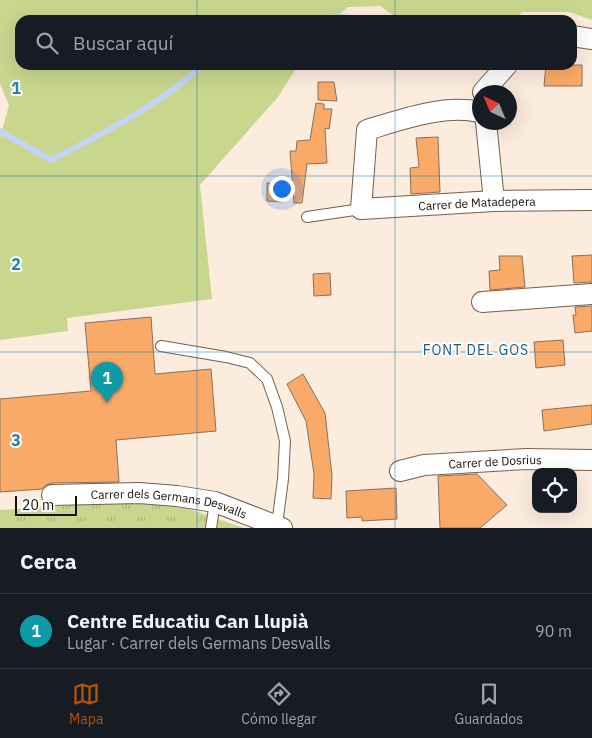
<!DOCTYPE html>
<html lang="es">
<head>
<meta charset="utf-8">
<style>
	body { margin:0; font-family:"IBM Plex Sans",sans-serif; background:#242831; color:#f1f3f6 }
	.controls { position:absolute; right:15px; bottom:15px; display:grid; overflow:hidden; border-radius:10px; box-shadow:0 5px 20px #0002 }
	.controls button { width:45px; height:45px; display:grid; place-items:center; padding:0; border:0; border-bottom:1px solid #363941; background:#171b24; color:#f1f3f6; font:25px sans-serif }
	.compass { position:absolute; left:472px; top:85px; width:45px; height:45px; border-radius:50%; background:#171b24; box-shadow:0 5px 20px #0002; rotate:316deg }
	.scale { position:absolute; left:15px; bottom:12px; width:62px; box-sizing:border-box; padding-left:5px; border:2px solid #170e07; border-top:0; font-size:14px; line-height:18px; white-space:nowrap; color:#170e07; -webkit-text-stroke:4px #fcfcfc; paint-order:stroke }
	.you { position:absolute; left:281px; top:188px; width:18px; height:18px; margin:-12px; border:4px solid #fff; border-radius:50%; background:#1a73e8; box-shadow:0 0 0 8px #1a73e833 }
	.badge { display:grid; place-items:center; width:32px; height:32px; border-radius:50%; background:#b45309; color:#fff; font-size:16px; font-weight:700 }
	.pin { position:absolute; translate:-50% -41px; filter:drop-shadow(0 1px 2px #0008) }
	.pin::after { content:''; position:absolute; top:26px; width:18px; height:15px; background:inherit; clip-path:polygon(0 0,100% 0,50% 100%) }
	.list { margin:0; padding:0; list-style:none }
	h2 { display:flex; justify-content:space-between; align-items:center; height:65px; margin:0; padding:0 20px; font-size:21px }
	h2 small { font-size:16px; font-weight:400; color:#9ea1a6 }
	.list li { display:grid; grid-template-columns:32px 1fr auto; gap:15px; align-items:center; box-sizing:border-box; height:75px; padding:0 20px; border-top:1px solid #363941 }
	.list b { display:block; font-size:19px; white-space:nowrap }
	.list p { margin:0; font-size:16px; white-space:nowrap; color:#9ea1a6 }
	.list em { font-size:16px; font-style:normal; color:#9ea1a6 }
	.icon { flex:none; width:28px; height:28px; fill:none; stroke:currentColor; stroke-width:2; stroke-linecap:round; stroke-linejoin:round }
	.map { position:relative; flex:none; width:592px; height:528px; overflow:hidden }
	.search { position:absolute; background:#171b24; box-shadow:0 5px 20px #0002; left:15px; right:15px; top:15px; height:55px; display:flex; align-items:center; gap:12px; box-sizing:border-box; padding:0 18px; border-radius:15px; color:#9ea1a6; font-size:19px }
	.sheet { height:140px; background:#171b24 }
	nav { display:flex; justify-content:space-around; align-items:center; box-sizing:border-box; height:70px; border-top:1px solid #363941; background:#171b24; font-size:14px; color:#9ea1a6 }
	nav a { display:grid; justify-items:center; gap:2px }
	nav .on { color:#b45309 }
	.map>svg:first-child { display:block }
	.green { fill:#c9d68e }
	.park { fill:url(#park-tufts) }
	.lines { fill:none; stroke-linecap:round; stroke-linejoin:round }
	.stream { stroke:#c2d5f6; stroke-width:6 }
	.building { fill:#faaa68; stroke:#89705d }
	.service-casing { stroke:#765f4c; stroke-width:12 }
	.minor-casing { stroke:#765f4c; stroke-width:22 }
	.service { stroke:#fff; stroke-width:10 }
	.minor { stroke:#fff; stroke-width:20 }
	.grid { fill:none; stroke:#2581ae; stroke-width:1; stroke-opacity:0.55 }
	.labels { text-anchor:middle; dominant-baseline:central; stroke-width:4; stroke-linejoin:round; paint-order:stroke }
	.street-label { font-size:12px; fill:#170e07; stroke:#fcfcfc }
	.neighbourhood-label { font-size:14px; letter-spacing:1px; fill:#1e5b7a; stroke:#fcfcfc }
	.grid-label { font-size:16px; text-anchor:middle; font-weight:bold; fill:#2581ae; stroke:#fcfcfc; stroke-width:4; stroke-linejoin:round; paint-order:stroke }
</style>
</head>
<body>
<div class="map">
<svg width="592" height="528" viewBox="0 0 592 528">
	<defs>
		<pattern id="park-tufts" width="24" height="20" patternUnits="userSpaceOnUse" patternTransform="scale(1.25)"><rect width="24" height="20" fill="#c9d68e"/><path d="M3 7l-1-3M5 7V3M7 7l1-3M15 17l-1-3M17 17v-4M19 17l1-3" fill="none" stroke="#acb679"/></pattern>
	</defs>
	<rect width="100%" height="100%" fill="#fcecde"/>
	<path class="green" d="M 0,0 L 592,0 L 592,20 L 569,12 L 522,12 L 516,20 L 400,20 L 380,6 L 348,7 L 333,20 L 20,20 L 20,65 L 298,65 L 278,97 L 200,185 L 212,299 L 67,318 L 68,331 L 0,340 L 0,138 L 9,105 L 0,84 Z"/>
	<path class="park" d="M 160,499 L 244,528 L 0,528 L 0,510 Z"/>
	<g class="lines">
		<path class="stream" d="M 298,20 L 343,17 L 369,20
			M 0,131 L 51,160 C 104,133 158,106 203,65"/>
	</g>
	<path class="building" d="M 546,65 L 582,65 L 582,86 L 544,86 Z
		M 318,82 L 334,82 L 337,101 L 318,100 Z
		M 316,103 L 324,104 L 324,109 L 332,109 L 329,129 L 325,128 L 327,163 L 307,164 L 302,203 L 294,203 L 290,151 L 296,151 L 297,141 L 310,140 Z
		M 438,137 L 440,192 L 411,194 L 410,168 L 419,167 L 416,138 Z
		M 267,183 L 284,185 L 283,202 L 267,201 Z
		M 592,255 L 592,282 L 574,283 L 572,256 Z
		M 499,256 L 522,256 L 525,287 L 490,290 L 489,271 L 500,270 Z
		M 330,273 L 331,295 L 314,296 L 313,274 Z
		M 592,306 L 592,331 L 575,333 L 573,315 L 576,315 L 575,307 Z
		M 151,317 L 155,374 L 211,369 L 216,431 L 116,440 L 119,482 L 52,483 L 46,485 L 42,489 L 0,492 L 0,399 L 91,391 L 85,323 Z
		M 563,340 L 565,365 L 536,368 L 534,342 Z
		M 303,374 L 325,413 L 332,476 L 331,499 L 313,498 L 314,474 L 306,421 L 287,384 Z
		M 592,405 L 592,424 L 544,431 L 542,410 Z
		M 477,474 L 507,505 L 480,528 L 440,528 L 438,476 Z
		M 396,488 L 397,519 L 362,521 L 362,517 L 347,518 L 346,491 Z"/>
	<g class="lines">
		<g class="service-casing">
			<path id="service" d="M 307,217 L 361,209
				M 161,346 L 226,357 L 250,363 L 267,379 L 277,407 L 285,441 L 283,479 L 277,525
				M 211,528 L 215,502"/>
		</g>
		<g class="minor-casing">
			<g id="minor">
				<path d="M 572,36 L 592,39"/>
				<path d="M 483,92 L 507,65"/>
				<path id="s1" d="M 479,112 C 445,104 400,120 367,130 L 361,209 L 494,201 L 592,200"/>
				<path d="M 486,122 L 494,201"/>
				<path d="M 482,302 L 592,294"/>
				<path id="s2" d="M 400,471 L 424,465 L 526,459 L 592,460"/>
				<path id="s3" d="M 52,495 L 139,493 L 177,496 L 215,502 L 282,528"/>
			</g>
		</g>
		<use href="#service" class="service"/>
		<use href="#minor" class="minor"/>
	</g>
	<path class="grid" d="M 197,0 L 197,20M 395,0 L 395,20M 197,65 L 197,528M 395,65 L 395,528M 0,176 L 592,176M 0,352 L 592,352"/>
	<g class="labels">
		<g class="street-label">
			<text stroke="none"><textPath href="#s1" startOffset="310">Carrer de Matadepera</textPath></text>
			<text stroke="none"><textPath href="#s2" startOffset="96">Carrer de Dosrius</textPath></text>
			<text stroke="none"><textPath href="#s3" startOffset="118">Carrer dels Germans Desvalls</textPath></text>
		</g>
		<g class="neighbourhood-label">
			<text x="476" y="350">FONT DEL GOS</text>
		</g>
	</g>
	<g class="grid-label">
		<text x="16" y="94">1</text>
		<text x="16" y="270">2</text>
		<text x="16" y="446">3</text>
	</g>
</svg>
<div class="controls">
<button><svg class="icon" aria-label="locate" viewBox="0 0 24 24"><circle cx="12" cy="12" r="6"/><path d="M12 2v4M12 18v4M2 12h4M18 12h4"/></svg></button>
</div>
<svg class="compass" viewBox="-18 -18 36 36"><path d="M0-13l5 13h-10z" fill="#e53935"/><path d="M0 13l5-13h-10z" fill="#9ea1a6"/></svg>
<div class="scale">20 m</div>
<div class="you"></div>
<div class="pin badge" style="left:107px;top:403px;background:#0f9aa8">1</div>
<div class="search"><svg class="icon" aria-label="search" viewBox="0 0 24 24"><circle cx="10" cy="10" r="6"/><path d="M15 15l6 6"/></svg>Buscar aquí</div>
</div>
<section class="sheet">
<h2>Cerca<small></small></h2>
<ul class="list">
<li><span class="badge" style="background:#0f9aa8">1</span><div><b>Centre Educatiu Can Llupià</b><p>Lugar · Carrer dels Germans Desvalls</p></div><em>90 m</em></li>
</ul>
</section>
<nav>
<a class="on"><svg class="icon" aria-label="map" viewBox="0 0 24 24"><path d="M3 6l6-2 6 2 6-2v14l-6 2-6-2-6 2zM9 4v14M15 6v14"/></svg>Mapa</a>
<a><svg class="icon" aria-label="directions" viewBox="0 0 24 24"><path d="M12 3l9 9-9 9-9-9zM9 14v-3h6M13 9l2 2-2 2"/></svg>Cómo llegar</a>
<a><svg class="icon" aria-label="saved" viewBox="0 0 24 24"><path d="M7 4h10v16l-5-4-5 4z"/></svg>Guardados</a>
</nav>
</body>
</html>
